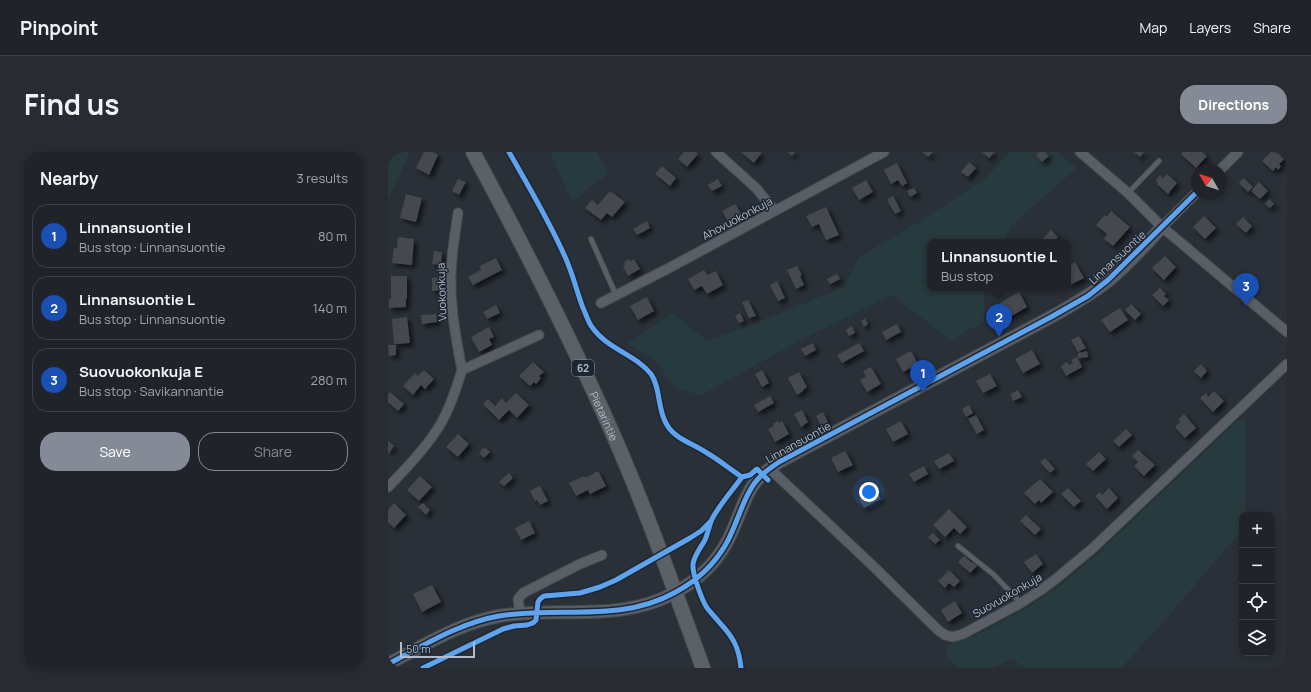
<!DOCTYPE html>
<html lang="en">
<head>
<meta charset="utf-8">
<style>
	body { margin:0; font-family:Manrope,sans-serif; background:#282c32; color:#f1f3f6 }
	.controls { position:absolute; right:12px; bottom:12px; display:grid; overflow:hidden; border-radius:8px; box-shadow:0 2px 6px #0003 }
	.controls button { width:36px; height:36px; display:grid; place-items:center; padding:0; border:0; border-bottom:1px solid #3d4147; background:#20242a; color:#f1f3f6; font:20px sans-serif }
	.compass { position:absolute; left:803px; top:12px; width:36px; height:36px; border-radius:50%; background:#20242a; box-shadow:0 2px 6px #0003; rotate:309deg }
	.scale { position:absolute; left:12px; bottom:10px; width:75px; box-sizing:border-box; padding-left:4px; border:2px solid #b4bcc9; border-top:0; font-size:11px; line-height:14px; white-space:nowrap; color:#b4bcc9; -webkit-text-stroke:3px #1d2633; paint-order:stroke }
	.you { position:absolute; left:481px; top:340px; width:14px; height:14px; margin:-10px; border:3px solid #fff; border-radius:50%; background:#1a73e8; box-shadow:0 0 0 6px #1a73e833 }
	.badge { display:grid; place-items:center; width:26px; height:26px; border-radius:50%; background:#848b96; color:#fff; font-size:13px; font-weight:700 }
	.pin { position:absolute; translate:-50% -33px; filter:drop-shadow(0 1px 2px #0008) }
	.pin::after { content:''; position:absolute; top:21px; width:14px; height:12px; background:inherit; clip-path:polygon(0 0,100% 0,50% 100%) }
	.popup { position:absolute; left:539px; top:87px; width:144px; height:52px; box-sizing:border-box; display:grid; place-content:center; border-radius:8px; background:#20242a; filter:drop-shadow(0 1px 3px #0005); font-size:13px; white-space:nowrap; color:#a2a4a8 }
	.popup b { font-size:15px; color:#f1f3f6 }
	.popup::after { content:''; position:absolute; left:50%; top:100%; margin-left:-8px; border:8px solid transparent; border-top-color:#20242a }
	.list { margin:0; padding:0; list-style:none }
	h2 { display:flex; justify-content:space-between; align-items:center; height:52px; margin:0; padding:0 16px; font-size:17px }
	h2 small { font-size:13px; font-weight:400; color:#a2a4a8 }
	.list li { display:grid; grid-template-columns:26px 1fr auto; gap:12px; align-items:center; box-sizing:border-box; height:64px; margin:0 8px 8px; padding:0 8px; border:1px solid #3d4147; border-radius:16px }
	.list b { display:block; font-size:15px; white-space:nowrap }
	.list p { margin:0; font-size:13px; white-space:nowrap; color:#a2a4a8 }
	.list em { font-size:13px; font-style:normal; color:#a2a4a8 }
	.actions { display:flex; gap:8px; padding:12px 16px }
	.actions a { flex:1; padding:9px 0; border:1px solid #848b96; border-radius:16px; text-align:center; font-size:14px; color:#848b96 }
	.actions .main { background:#848b96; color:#fff }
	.icon { flex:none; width:22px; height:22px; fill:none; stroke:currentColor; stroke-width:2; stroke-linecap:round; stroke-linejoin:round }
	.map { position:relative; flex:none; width:899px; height:516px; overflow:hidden; border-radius:16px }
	header { display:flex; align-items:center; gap:24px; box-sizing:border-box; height:56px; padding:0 20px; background:#20242a; border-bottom:1px solid #3d4147 }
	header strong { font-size:19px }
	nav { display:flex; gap:22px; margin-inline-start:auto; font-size:14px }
	.intro { display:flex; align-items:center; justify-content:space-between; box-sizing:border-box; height:96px; padding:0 24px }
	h1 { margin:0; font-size:28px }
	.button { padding:10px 18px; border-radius:16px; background:#848b96; color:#fff; font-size:14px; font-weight:700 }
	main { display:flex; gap:24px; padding:0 24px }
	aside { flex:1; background:#20242a; border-radius:16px; box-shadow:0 2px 6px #0003 }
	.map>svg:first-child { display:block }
	.green { fill:#273a3e }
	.building { fill:#444950; filter:url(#shadow) }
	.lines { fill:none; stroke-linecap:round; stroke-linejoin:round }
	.lane-casing { stroke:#484c53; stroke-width:6 }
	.street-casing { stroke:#484c53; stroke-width:11 }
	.secondary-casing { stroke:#484c53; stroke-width:14 }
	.primary-casing { stroke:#484c55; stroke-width:16 }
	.lane { stroke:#5a5e66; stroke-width:4.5 }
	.street { stroke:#5a5e66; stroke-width:9 }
	.secondary { stroke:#595d64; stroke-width:12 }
	.primary { stroke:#5c6168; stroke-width:14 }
	.cycleway-casing { stroke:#1d2633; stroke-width:8 }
	.cycleway { stroke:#60a3ed; stroke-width:5 }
	.labels { text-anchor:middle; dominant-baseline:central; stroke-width:3; stroke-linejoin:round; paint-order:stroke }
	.shield { fill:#1d2633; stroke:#878f9c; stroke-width:1 }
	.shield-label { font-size:10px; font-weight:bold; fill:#b4bcc9 }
	.street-label { font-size:11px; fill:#b4bcc9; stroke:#1d2633 }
</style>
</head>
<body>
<header>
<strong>Pinpoint</strong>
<nav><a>Map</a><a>Layers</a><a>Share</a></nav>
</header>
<div class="intro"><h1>Find us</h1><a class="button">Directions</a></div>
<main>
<aside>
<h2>Nearby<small>3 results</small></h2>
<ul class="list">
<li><span class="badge" style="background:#1a4fb4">1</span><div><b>Linnansuontie I</b><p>Bus stop · Linnansuontie</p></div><em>80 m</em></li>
<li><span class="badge" style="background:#1a4fb4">2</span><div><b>Linnansuontie L</b><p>Bus stop · Linnansuontie</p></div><em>140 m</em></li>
<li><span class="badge" style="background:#1a4fb4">3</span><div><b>Suovuokonkuja E</b><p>Bus stop · Savikannantie</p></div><em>280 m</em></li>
</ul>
<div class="actions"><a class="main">Save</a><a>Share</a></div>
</aside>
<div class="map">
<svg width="899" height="516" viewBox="0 0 899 516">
	<defs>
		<filter id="shadow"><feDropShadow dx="3.5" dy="3.5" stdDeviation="2" flood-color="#0009"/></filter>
	</defs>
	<rect width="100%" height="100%" fill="#2a3038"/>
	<path class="green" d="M 0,0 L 22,0 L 0,48 Z
		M 162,0 L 209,0 L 220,21 L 184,50 Z
		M 622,0 L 669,0 L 689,16 L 625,72 L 615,90 L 542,90 L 542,136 L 596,136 L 596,169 L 563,189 L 504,143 L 413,188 L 312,244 L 285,234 L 270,211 L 239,191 L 285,161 L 319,189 L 378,167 L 456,135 L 471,105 L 523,75 L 597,27 Z
		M 850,268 L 858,268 L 857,363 L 854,363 L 854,378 L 773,473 L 733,516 L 639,516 L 624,507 L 604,516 L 571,516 L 561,508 L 557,494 L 591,482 L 635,458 L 673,433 L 711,401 Z"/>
	<path class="building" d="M 36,0 L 44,0 L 50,3 L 41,23 L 28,16 Z
		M 296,0 L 308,0 L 310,2 L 299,15 L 290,7 Z
		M 353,0 L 374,0 L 366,11 Z
		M 399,0 L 407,0 L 404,4 Z
		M 534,0 L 545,0 L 540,5 Z
		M 594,0 L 607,0 L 601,6 Z
		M 651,0 L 657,0 L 661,4 L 654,10 L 648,3 Z
		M 746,0 L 756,0 L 752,5 Z
		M 795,0 L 814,0 L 819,4 L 808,16 L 793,2 Z
		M 883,0 L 889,0 L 896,7 L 891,12 L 893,14 L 890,18 L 888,15 L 885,19 L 874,9 Z
		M 581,10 L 588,16 L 580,25 L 573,20 Z
		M 509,11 L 519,31 L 514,34 L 510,28 L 503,32 L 496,18 Z
		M 274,14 L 288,26 L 282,34 L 267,22 Z
		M 779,22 L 789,31 L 780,42 L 769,32 L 770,31 L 768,28 L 772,23 L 775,26 Z
		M 855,26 L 865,35 L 860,40 L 851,31 Z
		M 70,27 L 78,30 L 71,43 L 64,39 Z
		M 330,27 L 334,34 L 324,39 L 320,33 Z
		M 478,28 L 485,40 L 471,48 L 464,36 Z
		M 871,30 L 880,39 L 872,47 L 863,39 Z
		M 526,36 L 529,41 L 522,45 L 519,39 Z
		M 222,39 L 237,50 L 224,65 L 219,61 L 213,68 L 197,56 L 204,48 L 210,53 Z
		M 18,42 L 34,46 L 28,70 L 12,66 Z
		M 505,44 L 513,59 L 507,62 L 499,48 Z
		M 881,47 L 886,52 L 882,56 L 877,52 Z
		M 347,52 L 354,63 L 341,71 L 334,59 Z
		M 438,55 L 451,83 L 438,88 L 431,72 L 424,75 L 418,64 Z
		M 723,59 L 742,75 L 725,94 L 716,87 L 719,82 L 708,73 L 717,63 L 719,65 Z
		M 816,64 L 828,76 L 817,87 L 805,75 Z
		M 855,65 L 864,74 L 858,81 L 848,72 Z
		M 259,69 L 262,76 L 249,83 L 245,77 Z
		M 663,78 L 670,85 L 666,90 L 652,90 Z
		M 10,85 L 26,87 L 24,113 L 4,111 L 6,96 L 9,96 Z
		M 46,99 L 54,100 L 53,113 L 44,112 Z
		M 777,104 L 788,115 L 776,128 L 764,116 Z
		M 108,106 L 114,118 L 85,133 L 80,125 L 93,118 L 92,114 Z
		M 241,107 L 242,109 L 246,107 L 252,117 L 240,124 L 235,114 L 237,112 L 236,110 Z
		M 687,110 L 696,126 L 680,134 L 680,114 Z
		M 409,114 L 414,123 L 412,124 L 416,133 L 408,137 L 399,118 Z
		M 316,118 L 319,123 L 328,119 L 335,133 L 319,142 L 314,134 L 306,138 L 300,127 Z
		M 449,122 L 452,127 L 442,132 L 439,127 Z
		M 3,124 L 19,124 L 19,147 L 18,147 L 18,155 L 1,156 L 1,147 L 3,147 Z
		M 53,125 L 54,138 L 44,139 L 44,126 Z
		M 389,129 L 397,146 L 390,149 L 382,133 Z
		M 772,136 L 778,142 L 776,144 L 781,148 L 775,154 L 764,143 Z
		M 631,140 L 639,155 L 615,169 L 607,154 Z
		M 259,145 L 266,159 L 250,168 L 242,154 Z
		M 360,148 L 368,164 L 361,166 L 354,150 Z
		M 743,152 L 753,162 L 747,168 L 737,158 Z
		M 108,153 L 112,161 L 99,167 L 95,160 Z
		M 732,156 L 740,168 L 722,180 L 713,168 Z
		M 352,161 L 356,169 L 351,171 L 347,164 Z
		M 48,162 L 49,170 L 34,172 L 33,163 Z
		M 19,165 L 22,191 L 6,192 L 4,167 Z
		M 477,166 L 480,172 L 476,175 L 473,169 Z
		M 509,172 L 513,180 L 498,188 L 494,180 Z
		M 464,174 L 467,181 L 461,184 L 458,178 Z
		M 101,175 L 106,185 L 101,187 L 104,193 L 91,200 L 83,185 Z
		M 691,184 L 698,196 L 690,200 L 683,188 Z
		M 425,191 L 428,198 L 417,204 L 413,197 Z
		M 471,191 L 476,199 L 454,211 L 449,203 Z
		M 0,193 L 8,193 L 8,203 L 1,204 Z
		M 644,198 L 652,212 L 635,221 L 627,207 Z
		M 523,199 L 530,212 L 515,220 L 508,207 Z
		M 699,199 L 700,205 L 690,206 L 690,201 Z
		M 689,205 L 694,215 L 678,224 L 673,214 L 679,210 L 681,213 L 685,211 L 683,208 Z
		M 145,210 L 156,220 L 151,224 L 153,226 L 148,232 L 146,230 L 142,234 L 131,224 Z
		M 813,212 L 819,219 L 813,226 L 806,219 Z
		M 483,215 L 493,232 L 479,240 L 472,228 L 478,225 L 475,219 Z
		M 36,218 L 46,227 L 37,237 L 33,233 L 25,243 L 15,234 L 27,221 L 30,224 Z
		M 374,218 L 381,231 L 374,235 L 367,222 Z
		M 411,220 L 419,235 L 415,238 L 415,239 L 409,243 L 400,226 Z
		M 602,222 L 609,234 L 595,241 L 588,229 Z
		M 630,238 L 634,245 L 625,249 L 622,242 Z
		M 826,239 L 836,249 L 825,260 L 812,246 L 818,241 L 820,245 Z
		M 2,240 L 16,252 L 10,259 L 0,250 L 0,243 Z
		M 128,241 L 141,253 L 129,266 L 121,258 L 111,268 L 95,252 L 100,247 L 107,254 L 114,246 L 118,251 Z
		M 382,244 L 386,251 L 370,260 L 366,253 Z
		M 581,253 L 585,261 L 578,265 L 574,257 Z
		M 414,258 L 420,270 L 413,275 L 406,262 Z
		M 435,260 L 440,270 L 433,274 L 428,264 Z
		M 796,262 L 808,276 L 797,286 L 787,275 L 792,270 L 790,268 Z
		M 588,263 L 596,278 L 589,282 L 580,267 Z
		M 390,269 L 391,271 L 394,269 L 401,282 L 387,290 L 380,277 L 386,274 L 385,272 Z
		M 513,269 L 520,282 L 505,290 L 498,277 Z
		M 738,277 L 744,283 L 731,295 L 725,289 Z
		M 70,282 L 81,292 L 70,305 L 58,295 Z
		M 0,289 L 6,294 L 0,302 Z
		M 96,295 L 102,300 L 96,306 L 91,301 Z
		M 750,298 L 767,313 L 756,324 L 746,314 L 750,310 L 744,304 Z
		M 457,299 L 465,313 L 450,320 L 443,306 Z
		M 711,300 L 718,307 L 705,319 L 698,312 Z
		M 561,301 L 566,309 L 551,317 L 546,309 Z
		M 657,306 L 667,317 L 662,321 L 652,310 Z
		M 536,314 L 540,322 L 526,330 L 521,322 Z
		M 210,319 L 218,334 L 202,342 L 200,338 L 188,344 L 181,331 L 196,324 L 197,326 Z
		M 121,321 L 125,326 L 116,334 L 111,330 Z
		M 32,324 L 44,335 L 31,349 L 19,338 Z
		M 652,327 L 665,340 L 653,351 L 651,348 L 647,352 L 636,341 Z
		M 152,334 L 160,349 L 152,353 L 149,348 L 147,349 L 142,339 Z
		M 680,336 L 693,349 L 686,355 L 673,342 Z
		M 721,336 L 730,346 L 719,357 L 707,344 L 712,340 L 714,343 Z
		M 488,338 L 493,347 L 476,356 L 471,347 Z
		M 6,351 L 18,363 L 6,376 L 0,370 L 0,358 Z
		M 35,351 L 42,358 L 38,363 L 30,355 Z
		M 561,357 L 579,375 L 572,382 L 566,376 L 557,385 L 545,373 Z
		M 638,363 L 653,377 L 647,383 L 632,369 Z
		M 141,369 L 147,381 L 133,388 L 127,376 Z
		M 545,381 L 552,388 L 547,392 L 540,385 Z
		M 648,402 L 655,412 L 644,421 L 636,410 Z
		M 576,404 L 584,411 L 585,410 L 589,414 L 582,421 L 570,410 Z
		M 561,418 L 572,429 L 566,435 L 561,431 L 557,436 L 550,429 Z
		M 44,433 L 53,450 L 34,460 L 25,442 Z
		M 567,449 L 574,461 L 560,470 L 553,458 Z"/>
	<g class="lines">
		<g class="lane-casing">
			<path id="lane" d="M 740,41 L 771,9
				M 203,87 L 228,143
				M 570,394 L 605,422 L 633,451"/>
		</g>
		<g class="street-casing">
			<path id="street" d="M 328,0 L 368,36 L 387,59
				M 692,0 L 740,41 L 774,75 L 899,180
				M 832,18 L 850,0
				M 70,61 C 68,76 65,92 64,107 C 60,144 67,182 74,218
				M 774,75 L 809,40
				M 213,151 L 281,116 L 496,0
				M 382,317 L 483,412 L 550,478 L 557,483 L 565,485 L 575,482 L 633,451 L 653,438 L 669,426 L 705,396 L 899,212
				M 0,335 C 19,316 38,296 52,273 C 62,256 68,237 74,218 L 151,183
				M 132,461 L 130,447 L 135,441 L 192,412 L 214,403"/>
		</g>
		<g class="secondary-casing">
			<path id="secondary" d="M 0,512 C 35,494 71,471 111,464 C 169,454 232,471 286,441 C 307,430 326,413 338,392 C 349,373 356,342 370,327 C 376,320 384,315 391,310 L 663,165 C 683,154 702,143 720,129 C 740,113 757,93 774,75"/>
		</g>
		<g class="primary-casing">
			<g id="primary">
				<path id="s1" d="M 85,0 C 133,89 179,179 220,271 C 256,351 285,434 315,516"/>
			</g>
		</g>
		<use href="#lane" class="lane"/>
		<use href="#street" class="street"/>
		<use href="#secondary" class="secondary"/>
		<use href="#primary" class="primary"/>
		<g class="cycleway-casing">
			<path id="cycleway" d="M 121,0 C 141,35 162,70 178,107 C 185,123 189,140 195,156 C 198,162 200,170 204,175 C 219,197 247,202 263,222 C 273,236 269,258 279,273 C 287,287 306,292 319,301 C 331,308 342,317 354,325
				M 0,512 C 35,494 71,471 111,464 C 169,454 232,471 286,441 C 307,430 326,413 338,392 C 349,373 356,342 370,327 C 376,320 384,315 391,310 L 663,165 L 700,144 L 720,128 L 809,40
				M 35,516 L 115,477 L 126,474 L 139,473 L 145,471 L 148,468 L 150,450 L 152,447 L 156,444 L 192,441 L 212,435 L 228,428 L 302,386 L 313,379 L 323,369
				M 353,516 C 351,495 345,485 331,470 C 327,465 323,461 319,456 C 314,448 304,422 305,412 C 306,404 313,395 317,388 C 320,381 321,374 324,367 C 332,352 344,339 354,325 L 362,323 L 369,317 L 380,328"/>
		</g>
		<use href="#cycleway" class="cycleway"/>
	</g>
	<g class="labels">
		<rect class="shield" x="184" y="208" width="22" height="16" rx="3"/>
		<g class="shield-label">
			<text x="195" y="216">62</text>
		</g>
		<g class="street-label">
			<text transform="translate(349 66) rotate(-28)">Ahovuokonkuja</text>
			<text transform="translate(729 105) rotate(-43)">Linnansuontie</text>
			<text transform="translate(53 140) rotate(-92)">Vuokonkuja</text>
			<text stroke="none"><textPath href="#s1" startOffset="295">Pietarintie</textPath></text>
			<text transform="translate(410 290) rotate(-29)">Linnansuontie</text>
			<text transform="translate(619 443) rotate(-30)">Suovuokonkuja</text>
		</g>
	</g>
</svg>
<div class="controls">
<button>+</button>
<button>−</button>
<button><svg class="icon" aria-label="locate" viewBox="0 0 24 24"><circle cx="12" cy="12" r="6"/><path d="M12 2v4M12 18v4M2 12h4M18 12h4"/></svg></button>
<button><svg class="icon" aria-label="layers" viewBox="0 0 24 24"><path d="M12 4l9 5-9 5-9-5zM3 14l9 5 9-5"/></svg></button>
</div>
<svg class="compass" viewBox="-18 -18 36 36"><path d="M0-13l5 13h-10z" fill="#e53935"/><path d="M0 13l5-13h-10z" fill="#a2a4a8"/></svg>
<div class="scale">50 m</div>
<div class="you"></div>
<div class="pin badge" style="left:535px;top:241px;background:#1a4fb4">1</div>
<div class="pin badge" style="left:611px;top:185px;background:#1a4fb4">2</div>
<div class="popup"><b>Linnansuontie L</b>Bus stop</div>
<div class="pin badge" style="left:858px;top:154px;background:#1a4fb4">3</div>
</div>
</main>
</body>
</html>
